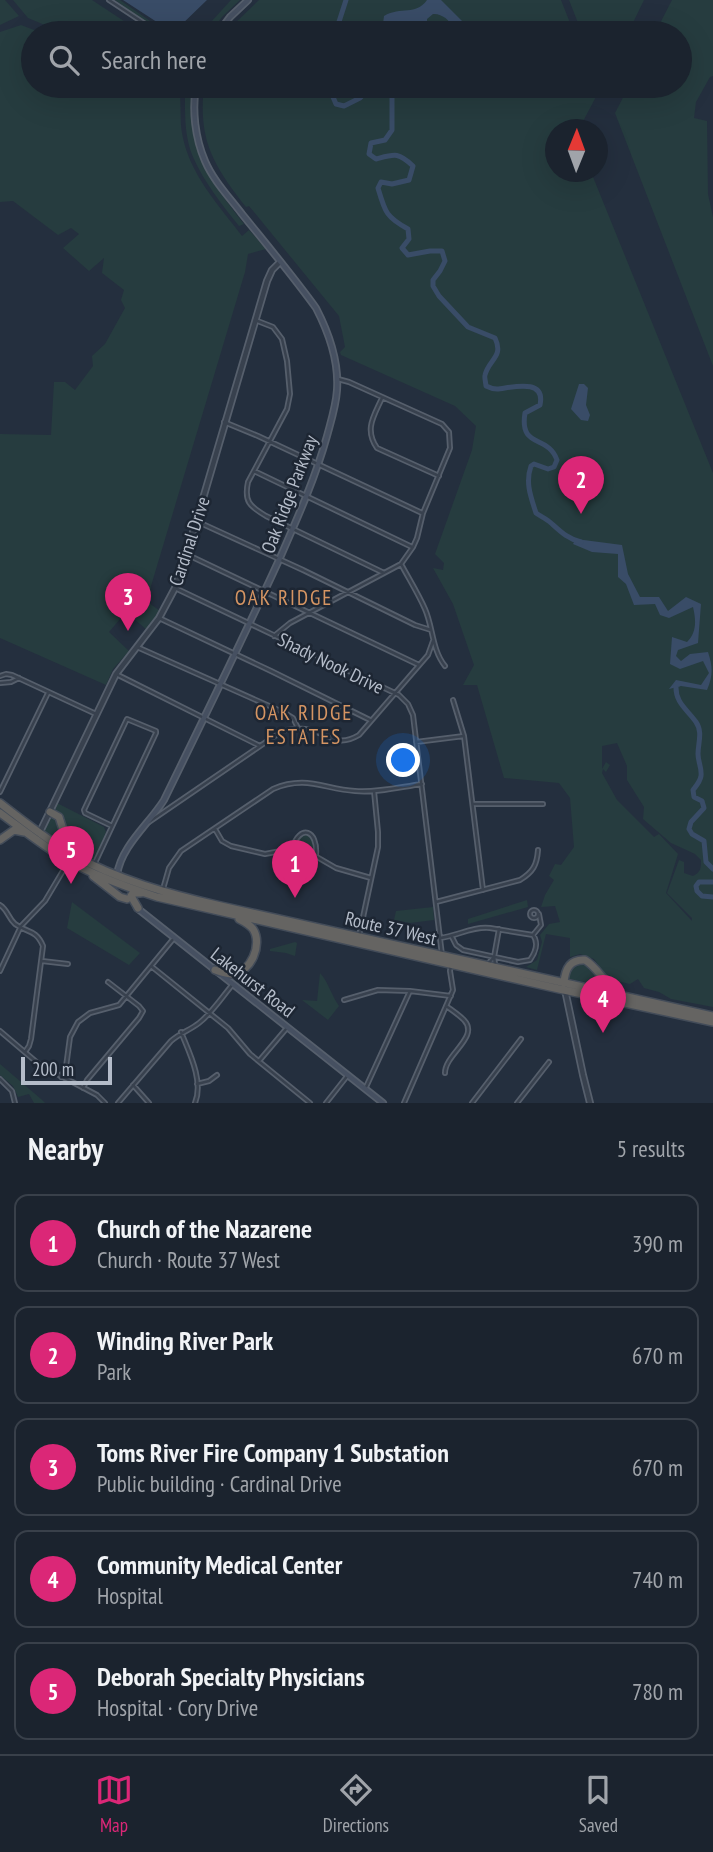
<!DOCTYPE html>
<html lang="en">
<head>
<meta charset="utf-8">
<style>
	body { margin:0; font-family:"PT Sans Narrow",sans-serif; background:#282f3a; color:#f1f3f6 }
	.compass { position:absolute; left:545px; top:119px; width:63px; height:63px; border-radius:50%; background:#1b232e; box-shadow:0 7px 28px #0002; rotate:1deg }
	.scale { position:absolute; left:21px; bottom:18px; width:91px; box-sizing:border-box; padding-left:7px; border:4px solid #b4bcc9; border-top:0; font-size:19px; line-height:24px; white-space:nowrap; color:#b4bcc9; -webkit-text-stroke:5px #1d2633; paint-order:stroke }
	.you { position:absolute; left:404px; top:761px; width:24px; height:24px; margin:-18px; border:5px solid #fff; border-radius:50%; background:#1a73e8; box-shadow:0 0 0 10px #1a73e833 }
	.badge { display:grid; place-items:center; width:46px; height:46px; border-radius:50%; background:#db2777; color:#fff; font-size:23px; font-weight:700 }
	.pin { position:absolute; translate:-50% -58px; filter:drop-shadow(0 2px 4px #0008) }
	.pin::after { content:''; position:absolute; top:37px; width:24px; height:21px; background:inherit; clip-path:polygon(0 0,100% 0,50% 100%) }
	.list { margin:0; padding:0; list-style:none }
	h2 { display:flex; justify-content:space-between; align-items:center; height:91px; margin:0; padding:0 28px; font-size:30px }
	h2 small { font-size:23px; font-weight:400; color:#a0a4aa }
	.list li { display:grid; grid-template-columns:46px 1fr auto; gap:21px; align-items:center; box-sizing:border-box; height:98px; margin:0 14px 14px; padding:0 14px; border:2px solid #39404a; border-radius:14px }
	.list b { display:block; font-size:26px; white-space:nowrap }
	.list p { margin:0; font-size:23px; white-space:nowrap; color:#a0a4aa }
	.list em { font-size:23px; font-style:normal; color:#a0a4aa }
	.icon { flex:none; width:38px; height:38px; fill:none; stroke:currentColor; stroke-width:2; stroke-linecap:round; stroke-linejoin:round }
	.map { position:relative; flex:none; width:713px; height:1103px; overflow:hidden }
	.search { position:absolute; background:#1b232e; box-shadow:0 7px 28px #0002; left:21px; right:21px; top:21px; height:77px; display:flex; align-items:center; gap:18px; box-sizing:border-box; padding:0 24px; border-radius:38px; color:#a0a4aa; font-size:26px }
	.sheet { height:651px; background:#1b232e }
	nav { display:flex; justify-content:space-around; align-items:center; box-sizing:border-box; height:98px; border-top:2px solid #39404a; background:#1b232e; font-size:19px; color:#a0a4aa }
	nav a { display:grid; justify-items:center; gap:4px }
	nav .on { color:#db2777 }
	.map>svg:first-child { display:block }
	.green { fill:#263c3f; fill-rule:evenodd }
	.water { fill:#394c67; fill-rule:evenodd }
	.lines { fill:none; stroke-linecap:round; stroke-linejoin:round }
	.river { stroke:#394c67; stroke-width:5 }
	.minor-casing { stroke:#565f6c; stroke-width:6 }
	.tertiary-casing { stroke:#565f6c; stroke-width:8 }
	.secondary-casing { stroke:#565f6c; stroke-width:8 }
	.trunk-casing { stroke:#434c59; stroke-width:10 }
	.minor { stroke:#38414e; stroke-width:2.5 }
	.tertiary { stroke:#38414e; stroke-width:4.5 }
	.secondary { stroke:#465061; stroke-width:4.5 }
	.trunk { stroke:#656462; stroke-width:7 }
	.labels { text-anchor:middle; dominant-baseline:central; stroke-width:5; stroke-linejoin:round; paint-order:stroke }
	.street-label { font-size:19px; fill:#b4bcc9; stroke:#1d2633 }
	.neighbourhood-label { font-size:21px; letter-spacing:2px; fill:#d59563; stroke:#1d2633 }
</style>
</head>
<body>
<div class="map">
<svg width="713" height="1103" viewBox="0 0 713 1103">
	<rect width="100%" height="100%" fill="#242f3e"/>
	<path class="green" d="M 0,0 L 5,0 L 19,16 L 0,25 Z
		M 13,0 L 92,0 L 142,33 L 64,33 L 28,18 Z
		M 115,0 L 120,0 L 163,30 L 174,33 C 154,33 131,11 115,0 Z
		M 231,0 L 240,0 L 222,17 L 210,33 L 201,33 Z
		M 259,0 L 561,0 L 574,33 L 227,33 L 232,26 Z
		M 569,0 L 644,0 L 628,33 L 582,33 Z
		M 672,0 L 713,0 L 713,76 L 710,77 L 696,102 L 694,118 L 707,121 L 708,194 L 713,217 L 713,366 L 615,113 L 629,86 L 680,86 L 680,33 L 655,33 Z
		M 21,25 L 42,33 L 33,33 L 33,86 L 171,86 L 180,95 C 181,107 180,121 182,133 C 189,174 218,204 242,236 L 249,230 L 266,249 L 248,254 L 245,272 L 151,586 L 149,603 L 160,611 L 147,630 L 126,612 L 109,632 L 129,651 L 113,669 L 106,685 L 0,638 L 0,434 L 51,435 L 54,382 L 65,382 L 75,390 L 93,366 L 92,356 L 105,344 L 125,308 L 121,300 L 124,290 L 102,273 L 104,258 L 89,271 L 63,248 L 79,234 L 71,228 L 58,235 L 13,201 L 0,202 L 0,32 Z
		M 179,86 L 193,86 C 186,150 207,176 244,224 L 239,226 C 222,205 204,182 193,157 C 184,136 185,112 185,91 Z
		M 204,86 L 595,86 L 598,93 L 579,129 L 556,130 L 556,172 L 591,172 L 713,473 L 713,1007 L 671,999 L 659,992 L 644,988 L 638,979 L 630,984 L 608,979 L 594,959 L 580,954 L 570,957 L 570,938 L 546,934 L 537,970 L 526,967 L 537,960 L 542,942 L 540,935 L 549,924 L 560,922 L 555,906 L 541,907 L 545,895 L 554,880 L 549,876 L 555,864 L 561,865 L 574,847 L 570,798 L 559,783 L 504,778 L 477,685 L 463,685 L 474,665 L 453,604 L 433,568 L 443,570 L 444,563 L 435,554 L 472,450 L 476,426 L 455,406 L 341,355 L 340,352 L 345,347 L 339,316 L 249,206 L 246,207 C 213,165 198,140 204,86 ZM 617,743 L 627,766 L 627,780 L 644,807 L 643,819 L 671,843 L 695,854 L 701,860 C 701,868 701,872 693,876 L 684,873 L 684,862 L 679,860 L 667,893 L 692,918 L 692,921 L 666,893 L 678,854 L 659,834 L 654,837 L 617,800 L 602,773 L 603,769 L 606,772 L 610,765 L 606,762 L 602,769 L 602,746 Z
		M 57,803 L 104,827 L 106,832 L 95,859 L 92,860 L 73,848 L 55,812 Z
		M 53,816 L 56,817 L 65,844 L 44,831 L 50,818 Z
		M 303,834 C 311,834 315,839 313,847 L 310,849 L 299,847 L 296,844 L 299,837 Z
		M 527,900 L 528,907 L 468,924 L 468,919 Z
		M 72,902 L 140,953 L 129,965 L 67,928 Z
		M 433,907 L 434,920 L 410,923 L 394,920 L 396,911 Z
		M 295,942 L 297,943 L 295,956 L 286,953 L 270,951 L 270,949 Z
		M 583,963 L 590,968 L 597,979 L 596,984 L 569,979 C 568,969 574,964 583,963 Z
		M 320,973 C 329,983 331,995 339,1006 L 328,1020 L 302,1000 L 317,1001 Z
		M 0,1064 L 41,1099 L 45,1103 L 34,1103 L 29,1094 L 18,1097 L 13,1086 L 0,1075 Z"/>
	<path class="water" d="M 123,0 L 207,0 L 177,29 L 166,28 Z
		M 427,0 L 441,0 L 474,33 C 459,33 430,36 417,33 C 402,30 411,16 389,27 L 383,24 L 384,16 C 401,6 416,16 427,0 ZM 433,14 C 441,13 450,20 452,27 L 449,32 L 429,25 L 427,22 L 427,19 Z
		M 579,384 L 584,384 L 588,388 L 586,405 L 590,415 L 588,421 L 581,420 L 571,409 Z
		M 576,539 L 622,545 L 628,574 L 640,597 L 659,597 L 668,611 L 686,597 L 701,604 L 698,643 L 678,650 L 676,656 L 681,661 L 690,654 L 708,652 C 713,667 713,676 707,690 L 681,686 L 669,689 L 676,680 L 701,685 L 709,673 L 703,661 L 680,669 L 670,664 L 672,637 L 687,642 C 697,632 696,620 693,607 L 669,618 L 660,615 L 655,604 L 634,605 L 626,584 L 618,577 L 618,554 L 592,552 L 573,544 Z"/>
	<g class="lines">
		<path class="river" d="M 338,33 L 337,28 L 346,0
			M 334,86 L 333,97 L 336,104 L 344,106 L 360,98 L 371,86
			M 392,86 L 392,130 L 385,140 L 371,143 L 369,154 L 376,159 C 395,154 398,152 413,166 L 409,180 L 392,184 L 381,182 L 378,188 C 385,212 386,217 408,229 L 409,239 L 402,248 L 408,255 L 430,251 L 442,251 L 445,261 L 440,271 L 433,280 L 433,286 L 439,296 L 468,327 L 495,338 C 504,357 489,359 485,375 C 484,376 486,384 486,386 C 490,388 492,389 497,389 C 510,388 546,377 540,405 L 525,413 C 519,449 548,434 557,460 L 554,467 L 548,469 L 534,464 L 531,466 C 525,483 531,497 536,513 C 540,516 547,519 551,523 C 561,532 568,539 581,542
			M 679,684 L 676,685 C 675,703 687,709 696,722 C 703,732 698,743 698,754 C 698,762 702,768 701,776 C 700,782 696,786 693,790 L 694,797 L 702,801 L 704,808 L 691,822 L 689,829 L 692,834 L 704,841 L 706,862 L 713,869
			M 713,882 L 699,882 L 696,886 L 697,891 L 702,896 L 713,897"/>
		<g class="minor-casing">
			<path id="minor" d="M 109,0 L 159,33
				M 255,320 L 273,327 L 282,339 L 287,361 L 290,394 L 287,409 L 248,482 C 244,501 249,506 266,516 L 384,573
				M 382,398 C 374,416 364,429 377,448 L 439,476
				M 224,422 L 258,436 L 422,513
				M 254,471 L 412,547
				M 196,521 L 303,570 L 415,625 L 431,630
				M 186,554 L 419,665
				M 401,564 C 409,579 418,593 425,609 C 433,627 432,650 445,666
				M 175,588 L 399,695 L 408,704 L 413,715 L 442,955
				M 159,618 L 271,671 L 370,720
				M 274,636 L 290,623 L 401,564 L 413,547 L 417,538 L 423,513 L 450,448 L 449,432 L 442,424 L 349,382 L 338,379
				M 137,647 L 285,713 L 293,718 L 298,728
				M 116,674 L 260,746
				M 0,676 L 6,674 L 12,675 L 96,714
				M 0,683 L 11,682 L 19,678
				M 453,700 L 464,736 L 483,890
				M 416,742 L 464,736
				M 0,792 L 48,693
				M 473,804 L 543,804
				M 149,822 L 282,731 C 289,729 298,728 305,729 C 328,732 335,749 359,735 L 428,655 L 433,641
				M 215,829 L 222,841 L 231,846 L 265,854 L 286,850 L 310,853 L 336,868 L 371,878
				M 292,849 C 300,823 318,830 316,855
				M 94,865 L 156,733 L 156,731 L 127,719 L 84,810 L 85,813 L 112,826
				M 163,889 L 169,868 L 181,851 L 273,789 C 306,775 324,789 355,791 C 377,793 400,787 422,784
				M 436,902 L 520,880 C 533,872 537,865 538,850
				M 0,905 C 8,910 8,918 15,924 C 27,933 36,929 43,946 L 31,1039 L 29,1046 L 25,1052
				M530 914a4 4 0 1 1 8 0a4 4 0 1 1-8 0Z
				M 533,935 L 541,925 L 539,914
				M 359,936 L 378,847 L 378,832 L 374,791
				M 440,938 C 457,936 473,926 490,928 L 533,935 C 539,943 535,953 530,960 L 518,962 L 463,950 L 456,945 L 452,937
				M 494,957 L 499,929
				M 42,961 L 68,964
				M 487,965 L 494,957 L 495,964
				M 151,966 L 228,1028 L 250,1054 L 310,1103
				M 0,971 L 21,926 L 45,901 L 67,864
				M 344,1000 L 378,990 L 410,991
				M 0,1031 L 40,1065 L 97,1095 L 105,1103
				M 181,1032 C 189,1052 204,1081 195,1103
				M 259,1061 L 286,1029
				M 445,1073 C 445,1054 480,1037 464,1020 C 459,1015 452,1010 446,1006
				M 61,1077 L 66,1067 L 70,1037 L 78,1022 L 90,1013 L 119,1005 L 174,938
				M 0,1079 L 12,1091 L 15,1103
				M 197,1084 L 209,1081 L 217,1075
				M 133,1085 L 149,1103
				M 366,1087 L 410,991 L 451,996
				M 83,1088 L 87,1080 L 139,1018 L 143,1011 L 139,1006 L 108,982
				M 118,1103 L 171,1041 C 180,1033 190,1030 199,1023 C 212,1013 222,997 233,984
				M 326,1103 L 348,1075
				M 404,1103 L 453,990 L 450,971 L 451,964
				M 472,1103 L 521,1039
				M 517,1103 L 549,1062"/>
		</g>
		<g class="tertiary-casing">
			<path id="tertiary" d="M 39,834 L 116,674 L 159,618 L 175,588 L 194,529 L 267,281 L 272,270 L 280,262
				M 565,990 L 583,1075 L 590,1103"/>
		</g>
		<g class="secondary-casing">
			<path id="secondary" d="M 218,33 L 230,17 L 248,0
				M 117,875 C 121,846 149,824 164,800 C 203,720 242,641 279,560 C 297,519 315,479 327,436 C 331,421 336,406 337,390 C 339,361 329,333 316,308 C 293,276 267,245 242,214 C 229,197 213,180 205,161 C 195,138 192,110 196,86
				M 137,908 L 383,1103"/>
		</g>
		<g class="trunk-casing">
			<path id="trunk" d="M 0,803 C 23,821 46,839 71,854 C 118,880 169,894 221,906 L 713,1016
				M 50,812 L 59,817 L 68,845 L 74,851
				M 0,813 C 22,829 43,846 67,860 C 95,876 126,887 157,897 L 559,989 L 713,1022
				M 0,840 L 14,830 L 24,832
				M 93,876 L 120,897 L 127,899
				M 138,908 L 131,896 L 133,893 L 141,893
				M 215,970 C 221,972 226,974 232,974 C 251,973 263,944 253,929 C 249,924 245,922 239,919
				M 564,983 C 565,969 570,959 585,960 C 599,968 604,985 619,992"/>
		</g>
		<use href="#minor" class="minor"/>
		<use href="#tertiary" class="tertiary"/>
		<use href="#secondary" class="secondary"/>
		<use href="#trunk" class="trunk"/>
	</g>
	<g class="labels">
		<g class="street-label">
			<text transform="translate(289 494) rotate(-69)">Oak Ridge Parkway</text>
			<text transform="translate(189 541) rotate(-72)">Cardinal Drive</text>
			<text transform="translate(331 663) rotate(26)">Shady Nook Drive</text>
			<text transform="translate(391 928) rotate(13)">Route 37 West</text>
			<text transform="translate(253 982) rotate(38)">Lakehurst Road</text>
		</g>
		<g class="neighbourhood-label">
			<text x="284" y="597">OAK RIDGE</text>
			<text x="304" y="712">OAK RIDGE<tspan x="304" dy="24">ESTATES</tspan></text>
		</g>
	</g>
</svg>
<svg class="compass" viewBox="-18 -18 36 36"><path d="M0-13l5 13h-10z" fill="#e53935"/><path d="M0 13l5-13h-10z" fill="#a0a4aa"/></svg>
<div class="scale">200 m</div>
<div class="you"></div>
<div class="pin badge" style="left:295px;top:898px">1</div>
<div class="pin badge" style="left:581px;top:514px">2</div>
<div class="pin badge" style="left:128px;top:631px">3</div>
<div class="pin badge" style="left:603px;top:1033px">4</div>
<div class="pin badge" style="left:71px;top:884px">5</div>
<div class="search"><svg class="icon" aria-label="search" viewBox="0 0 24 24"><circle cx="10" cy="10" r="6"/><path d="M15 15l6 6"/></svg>Search here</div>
</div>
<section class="sheet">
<h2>Nearby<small>5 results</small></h2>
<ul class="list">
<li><span class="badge">1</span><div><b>Church of the Nazarene</b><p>Church · Route 37 West</p></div><em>390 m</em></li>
<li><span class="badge">2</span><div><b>Winding River Park</b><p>Park</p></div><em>670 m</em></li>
<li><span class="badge">3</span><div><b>Toms River Fire Company 1 Substation</b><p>Public building · Cardinal Drive</p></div><em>670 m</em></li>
<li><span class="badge">4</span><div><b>Community Medical Center</b><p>Hospital</p></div><em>740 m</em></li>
<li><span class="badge">5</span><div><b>Deborah Specialty Physicians</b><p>Hospital · Cory Drive</p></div><em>780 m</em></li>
</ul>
</section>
<nav>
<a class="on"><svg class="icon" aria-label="map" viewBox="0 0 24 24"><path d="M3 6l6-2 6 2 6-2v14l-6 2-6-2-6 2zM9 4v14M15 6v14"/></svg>Map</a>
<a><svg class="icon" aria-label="directions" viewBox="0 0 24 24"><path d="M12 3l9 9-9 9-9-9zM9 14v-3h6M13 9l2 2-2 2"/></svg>Directions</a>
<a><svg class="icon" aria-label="saved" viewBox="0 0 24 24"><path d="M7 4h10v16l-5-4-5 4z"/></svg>Saved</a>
</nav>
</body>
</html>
